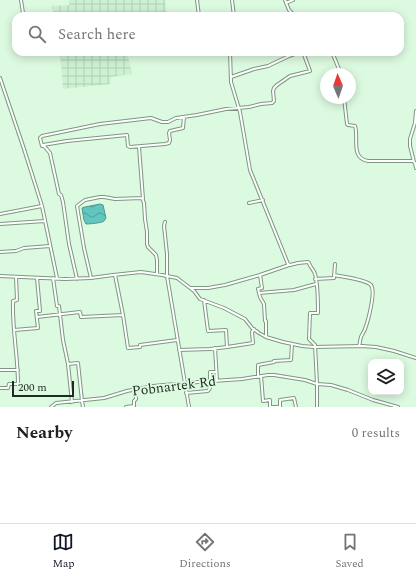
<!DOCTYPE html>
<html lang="en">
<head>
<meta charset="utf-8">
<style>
	body { margin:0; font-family:Spectral,serif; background:#f6f6f6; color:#202124 }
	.controls { position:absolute; right:12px; bottom:12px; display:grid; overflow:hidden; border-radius:8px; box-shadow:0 2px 10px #0003 }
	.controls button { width:36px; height:36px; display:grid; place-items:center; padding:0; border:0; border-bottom:1px solid #e0e0e0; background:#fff; color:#202124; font:20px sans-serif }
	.compass { position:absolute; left:320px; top:68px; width:36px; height:36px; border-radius:50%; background:#fff; box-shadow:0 2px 10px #0003; rotate:358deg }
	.scale { position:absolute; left:12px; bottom:10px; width:62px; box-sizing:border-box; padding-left:4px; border:2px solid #1f2a21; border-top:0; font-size:11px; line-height:14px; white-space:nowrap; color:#1f2a21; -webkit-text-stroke:3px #dcfae0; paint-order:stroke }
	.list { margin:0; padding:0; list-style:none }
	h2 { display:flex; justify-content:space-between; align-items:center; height:52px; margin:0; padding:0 16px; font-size:17px }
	h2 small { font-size:13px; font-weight:400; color:#757577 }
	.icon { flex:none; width:22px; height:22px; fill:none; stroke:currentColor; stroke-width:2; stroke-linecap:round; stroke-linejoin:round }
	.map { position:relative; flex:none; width:416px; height:407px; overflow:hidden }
	.search { position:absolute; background:#fff; box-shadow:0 2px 10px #0003; left:12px; right:12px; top:12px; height:44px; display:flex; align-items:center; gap:10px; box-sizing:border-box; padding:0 14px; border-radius:12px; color:#757577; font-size:15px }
	.sheet { height:116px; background:#fff }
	nav { display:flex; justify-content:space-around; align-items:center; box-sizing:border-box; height:56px; border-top:1px solid #e0e0e0; background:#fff; font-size:11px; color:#757577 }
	nav a { display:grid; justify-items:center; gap:2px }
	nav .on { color:#111827 }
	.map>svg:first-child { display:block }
	.industrial { fill:url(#industrial-grid) }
	.water { fill:url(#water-waves); stroke:#4f9690 }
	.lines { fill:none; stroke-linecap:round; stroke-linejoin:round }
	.street-casing { stroke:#7d9781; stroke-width:4 }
	.street { stroke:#fff; stroke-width:2 }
	.labels { text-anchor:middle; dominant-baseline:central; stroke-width:3.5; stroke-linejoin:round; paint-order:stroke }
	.street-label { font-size:14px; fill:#1f2a21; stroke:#dcfae0 }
</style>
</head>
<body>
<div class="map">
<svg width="416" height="407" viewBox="0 0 416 407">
	<defs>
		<pattern id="industrial-grid" width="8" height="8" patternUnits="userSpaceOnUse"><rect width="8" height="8" fill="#cdf1d2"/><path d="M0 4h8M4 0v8" fill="none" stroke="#b0cfb4"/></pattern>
		<pattern id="water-waves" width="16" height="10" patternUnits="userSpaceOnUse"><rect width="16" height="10" fill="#63c5c0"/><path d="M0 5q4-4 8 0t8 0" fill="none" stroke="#51a09c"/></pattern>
	</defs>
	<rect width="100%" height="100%" fill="#dcfae0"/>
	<path class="industrial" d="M 69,0 L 165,0 L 167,16 L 54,16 L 52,6 L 69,5 Z
		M 60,52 L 127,52 L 132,74 L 111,77 L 110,84 L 63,89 Z"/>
	<path class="water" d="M 100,204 L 103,205 L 106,218 C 105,219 105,220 104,221 C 102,223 89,224 86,224 L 84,220 L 82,208 L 85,207 Z"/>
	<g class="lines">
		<g class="street-casing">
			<path id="street" d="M 21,0 L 23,13
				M 197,0 L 199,16
				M 232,0 L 234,16
				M 285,0 L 289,10 L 295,16
				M 286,3 L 293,0
				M 332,52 L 341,74
				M 231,77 L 254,69 L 268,66 L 289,56 L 300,52
				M 0,78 L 24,149 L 42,206 L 57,278
				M 344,98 L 347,124 L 348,125 L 355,126 C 359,137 350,158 368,161 L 413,161 L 415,163 L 416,168
				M 43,145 L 67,141 L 127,135 L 128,146 L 130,147 L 165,144 L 169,143 L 170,140 L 169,133 L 170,131 L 183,128 L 184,117
				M 139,147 L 143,199
				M 414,162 L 410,146 L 410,139 L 415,123 L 416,111
				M 249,203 L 263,200
				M 0,214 L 42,206
				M 165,222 L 164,226 L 167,254 L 167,276 L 189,407
				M 0,224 L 45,221
				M 0,252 L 16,251 L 24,248 L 50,246
				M 260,275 L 289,265
				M 334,275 C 343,277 365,279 371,285 C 376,292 368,321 365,329 C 364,332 362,334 361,337 C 360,340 360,343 359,346
				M 0,276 L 65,279 L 91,278 L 113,275 L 141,272 L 162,275 L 177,278 L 194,291 L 200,299 L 224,308 L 245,319 L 252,328 L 259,333 L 266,337 L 283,342 L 302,346 L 314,347 L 362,346 L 376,347 L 394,351 L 416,358
				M 53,278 L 57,306 L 59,306 L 63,340 L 68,364 L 72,402
				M 91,278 L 84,248 L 77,206 L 85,200 L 100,197 L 104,197 L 115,199 L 142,198 L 144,203 L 145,219 L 147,232 L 147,244 L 148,247 L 156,255 L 157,260 L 157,274
				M 77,279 L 69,244 L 63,202 L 61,195 L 59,194 L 50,153 L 44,146 L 42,146 L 40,138 L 42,136 L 100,124 L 151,118 L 162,122 L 168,122 L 176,118 L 197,115 L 226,109 L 249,107 L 261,104 L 272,103 L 274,101 L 273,91 L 274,88 L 277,85 L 290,76 L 310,71 L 303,52
				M 315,279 L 334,278 L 335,264
				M 191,288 L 208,288 L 225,285 L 260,275 L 262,288 L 258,289 L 260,297 L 264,304 L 265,321 L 266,321 L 266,336
				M 259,293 L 294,290 L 316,284
				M 204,300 L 208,331 L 226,330 L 227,347 L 253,343 L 252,332 L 254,329
				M 123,315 L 128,348 L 140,347 L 140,345 L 177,340
				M 37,317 L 80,312 L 81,317 L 123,315 L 115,275
				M 14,330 L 38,328 L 36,311 L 40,311 L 37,278
				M 215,348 L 217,381
				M 179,350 L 210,349 L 227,347
				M 68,364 L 78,363 L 82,401
				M 0,370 L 18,370
				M 261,376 L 263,401 L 270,400 L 270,407 L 280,407
				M 258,377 L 258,365 L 274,362 L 274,361 L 291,360 L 292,344
				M 0,388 L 8,388 L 9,384 L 18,384 C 18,356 12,329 13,301 L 17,300 L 16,277
				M 186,393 L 208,391 L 210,388 L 210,372 L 216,372
				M 82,401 L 83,407
				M 51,407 L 56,403 L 104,398 L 127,391 L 153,386 L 198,382 L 242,379 L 268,375 L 274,375 L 305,380 L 317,384 L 315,345 L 309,339 L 310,313 L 318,313 C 318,302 318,284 315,274 C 314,270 310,267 309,263 L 308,262 L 298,263 L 290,265 L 288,264 L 250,170 L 240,112 L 231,82 L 230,52
				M 126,407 L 134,406 L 134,401 L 136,399 L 135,390
				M 280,407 L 280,400 L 294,398 L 296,407
				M 317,407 L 317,384 L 331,385 L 348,390 L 373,400 L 398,407"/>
		</g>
		<use href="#street" class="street"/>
	</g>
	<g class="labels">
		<g class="street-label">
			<text transform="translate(174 386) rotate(-7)">Pobnartek Rd</text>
		</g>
	</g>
</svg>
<div class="controls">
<button><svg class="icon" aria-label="layers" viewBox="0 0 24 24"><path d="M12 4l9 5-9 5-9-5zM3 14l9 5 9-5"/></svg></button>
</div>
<svg class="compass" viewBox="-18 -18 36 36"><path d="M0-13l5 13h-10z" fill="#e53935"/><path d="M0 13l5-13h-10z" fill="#757577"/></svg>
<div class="scale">200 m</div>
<div class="search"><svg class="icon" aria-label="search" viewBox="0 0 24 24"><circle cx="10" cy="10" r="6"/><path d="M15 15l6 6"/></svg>Search here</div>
</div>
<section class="sheet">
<h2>Nearby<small>0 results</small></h2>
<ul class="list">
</ul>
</section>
<nav>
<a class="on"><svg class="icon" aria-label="map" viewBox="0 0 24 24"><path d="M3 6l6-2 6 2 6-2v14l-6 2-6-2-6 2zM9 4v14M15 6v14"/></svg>Map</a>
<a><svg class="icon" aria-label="directions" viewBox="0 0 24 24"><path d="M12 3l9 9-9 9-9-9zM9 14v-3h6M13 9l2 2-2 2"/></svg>Directions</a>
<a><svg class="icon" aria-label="saved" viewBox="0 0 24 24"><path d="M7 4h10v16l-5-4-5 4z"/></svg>Saved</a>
</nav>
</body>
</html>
